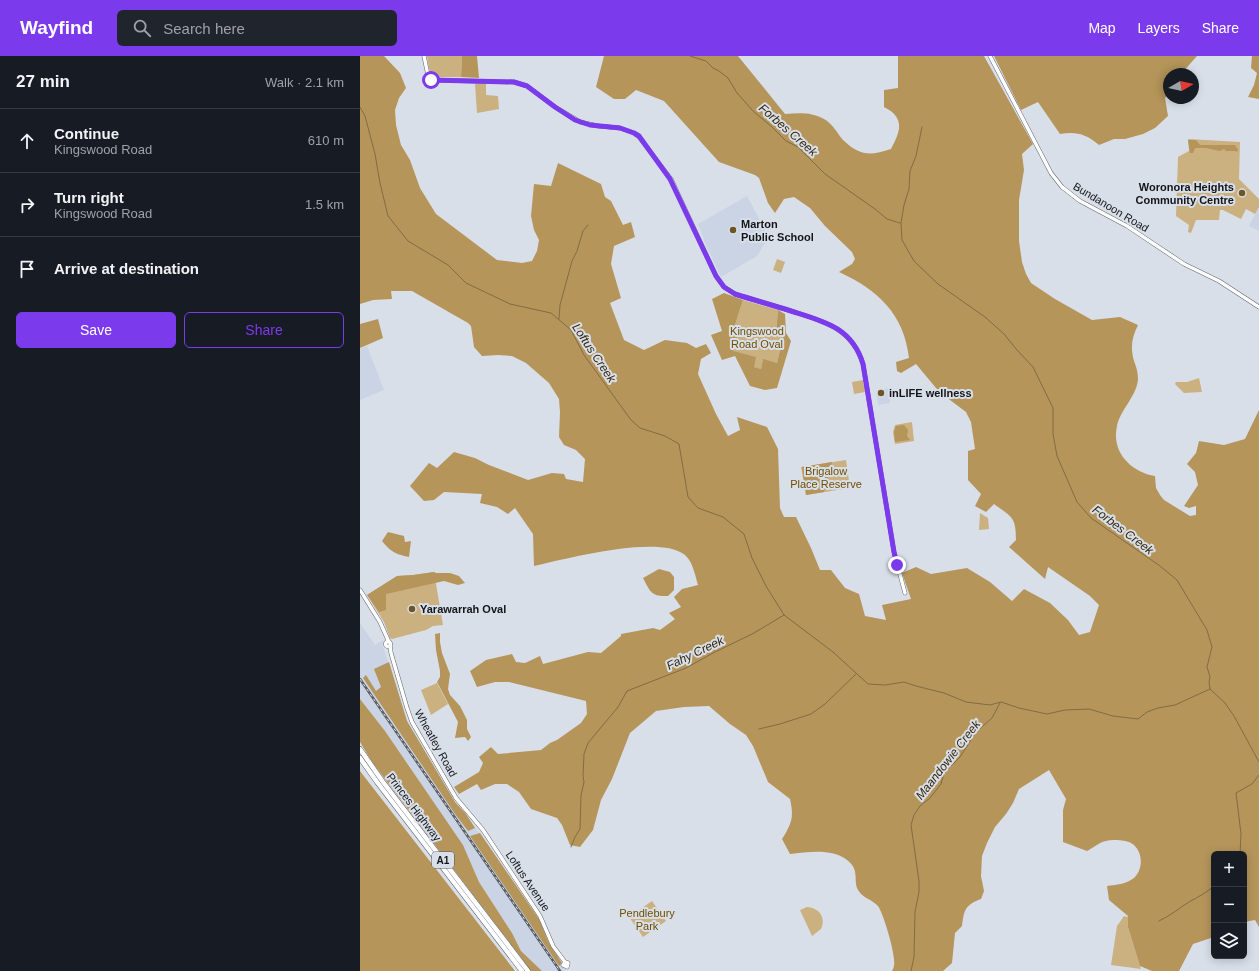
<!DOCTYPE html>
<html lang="en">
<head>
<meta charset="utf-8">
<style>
	body { margin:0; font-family:Helvetica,sans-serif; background:#20242c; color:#f1f3f6 }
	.controls { position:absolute; right:12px; bottom:12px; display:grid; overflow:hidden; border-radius:6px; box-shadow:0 2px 10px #0003 }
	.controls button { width:36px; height:36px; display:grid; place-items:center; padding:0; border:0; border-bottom:1px solid #363941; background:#171b24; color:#f1f3f6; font:20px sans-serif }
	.compass { position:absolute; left:803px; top:12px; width:36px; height:36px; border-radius:50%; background:#171b24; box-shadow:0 2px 10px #0003; rotate:81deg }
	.stop { position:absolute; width:12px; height:12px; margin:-9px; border:3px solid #7c3aed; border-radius:50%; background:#fff }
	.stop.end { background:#7c3aed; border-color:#fff; box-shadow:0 1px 4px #0008 }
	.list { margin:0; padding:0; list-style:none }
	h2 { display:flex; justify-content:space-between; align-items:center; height:52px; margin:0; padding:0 16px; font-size:17px }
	h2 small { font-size:13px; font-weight:400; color:#9ea1a6 }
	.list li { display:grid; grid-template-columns:26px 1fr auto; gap:12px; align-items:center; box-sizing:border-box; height:64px; padding:0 16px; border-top:1px solid #363941 }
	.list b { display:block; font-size:15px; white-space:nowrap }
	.list p { margin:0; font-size:13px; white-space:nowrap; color:#9ea1a6 }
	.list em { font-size:13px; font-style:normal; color:#9ea1a6 }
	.actions { display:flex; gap:8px; padding:12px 16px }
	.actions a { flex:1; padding:9px 0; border:1px solid #7c3aed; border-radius:6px; text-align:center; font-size:14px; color:#7c3aed }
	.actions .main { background:#7c3aed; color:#fff }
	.icon { flex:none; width:22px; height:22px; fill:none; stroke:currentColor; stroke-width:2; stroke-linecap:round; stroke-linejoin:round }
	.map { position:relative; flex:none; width:899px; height:915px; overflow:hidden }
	header { display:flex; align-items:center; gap:24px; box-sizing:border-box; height:56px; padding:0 20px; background:#7c3aed; color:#fff }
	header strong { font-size:19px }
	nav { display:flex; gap:22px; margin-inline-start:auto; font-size:14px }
	.search { width:280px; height:36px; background:#20242c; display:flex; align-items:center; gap:10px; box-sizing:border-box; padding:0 14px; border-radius:6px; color:#9ea1a6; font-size:15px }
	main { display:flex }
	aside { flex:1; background:#171b24 }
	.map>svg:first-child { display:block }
	.built { fill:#cad4e4 }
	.green { fill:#cbb080 }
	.forest { fill:#b5955a }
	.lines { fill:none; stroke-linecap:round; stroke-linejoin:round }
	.stream { stroke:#826c44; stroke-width:1 }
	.tertiary-casing { stroke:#62666f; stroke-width:4.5 }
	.trunk-casing { stroke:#62666f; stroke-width:5.5 }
	.tertiary { stroke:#fff; stroke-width:3.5 }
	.trunk { stroke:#fff; stroke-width:4.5 }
	.rail-casing { stroke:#595d62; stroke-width:2.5 }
	.rail { stroke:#d9dfe9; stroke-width:1; stroke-dasharray:3; stroke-linecap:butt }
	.route { stroke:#7c3aed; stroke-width:5 }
	.poi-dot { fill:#6d5525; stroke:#d9dfe9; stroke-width:1.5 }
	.labels { text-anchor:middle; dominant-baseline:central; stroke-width:4; stroke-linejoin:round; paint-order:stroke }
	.shield { fill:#d9dfe9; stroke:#4e5257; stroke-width:1 }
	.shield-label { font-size:10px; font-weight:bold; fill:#131518 }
	.poi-label { font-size:11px; font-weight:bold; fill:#131518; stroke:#d9dfe9; text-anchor:start }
	.street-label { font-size:11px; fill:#131518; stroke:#d9dfe9 }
	.park-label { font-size:11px; fill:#6e4e00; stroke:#d9dfe9 }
	.water-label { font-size:12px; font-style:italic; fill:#35270b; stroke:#d9dfe9 }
</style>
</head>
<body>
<header>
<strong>Wayfind</strong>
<div class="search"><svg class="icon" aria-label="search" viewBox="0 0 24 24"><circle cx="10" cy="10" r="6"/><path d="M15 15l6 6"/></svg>Search here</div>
<nav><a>Map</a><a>Layers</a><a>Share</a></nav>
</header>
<main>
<aside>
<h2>27 min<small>Walk · 2.1 km</small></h2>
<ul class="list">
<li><svg class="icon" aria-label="ahead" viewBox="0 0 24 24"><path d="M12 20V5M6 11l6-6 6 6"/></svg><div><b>Continue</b><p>Kingswood Road</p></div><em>610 m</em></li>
<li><svg class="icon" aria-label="right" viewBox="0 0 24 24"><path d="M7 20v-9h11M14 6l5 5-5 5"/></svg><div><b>Turn right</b><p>Kingswood Road</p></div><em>1.5 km</em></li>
<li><svg class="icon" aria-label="arrive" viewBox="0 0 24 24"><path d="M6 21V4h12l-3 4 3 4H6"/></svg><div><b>Arrive at destination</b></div></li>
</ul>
<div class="actions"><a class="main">Save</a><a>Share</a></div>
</aside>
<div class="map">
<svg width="899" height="915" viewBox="0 0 899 915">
	<rect width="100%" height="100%" fill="#d9dfe9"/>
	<path class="built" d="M 387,140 L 409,181 L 397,200 L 361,221 L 344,185 L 344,183 L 338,168 Z
		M 899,151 L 899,175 L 889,170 Z
		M 7,290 L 24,334 L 0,344 L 0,293 Z
		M 529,332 L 530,347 L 518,349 L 516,335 Z
		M 0,567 L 15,589 L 23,584 L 23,586 L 22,588 L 47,665 L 95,746 L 106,758 L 179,863 L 189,887 L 205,915 L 182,915 L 161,895 L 152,877 L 119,826 L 103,789 L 25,675 L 0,643 Z"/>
	<path class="green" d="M 67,0 L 102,0 L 101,21 L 74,21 L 70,17 Z
		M 115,28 L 126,28 L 126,39 L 138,40 L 139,53 L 117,57 Z
		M 828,83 L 880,86 L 879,123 L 899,143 L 899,151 L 895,158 L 886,153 L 881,163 L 863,154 L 860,154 L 859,164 L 836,164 L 831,177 L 828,176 L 829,169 L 816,160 L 818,101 L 829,95 Z
		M 417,203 L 425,206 L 421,217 L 413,214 Z
		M 383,244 L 418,254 L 416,276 L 423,281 L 417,307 L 403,304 L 401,313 L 393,311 L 372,295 L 380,271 L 375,269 Z
		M 839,322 L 842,336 L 824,337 L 815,328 L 816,326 L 827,326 Z
		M 503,324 L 505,336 L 494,338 L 492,326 Z
		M 552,366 L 554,385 L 535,388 L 533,376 L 535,369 Z
		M 486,404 L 490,432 L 446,439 L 441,411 Z
		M 620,457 L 628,462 L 629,473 L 619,474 Z
		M 74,516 L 83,569 L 73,570 L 66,574 L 32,583 L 30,582 L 24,566 L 7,539 L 37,520 L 53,519 Z
		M 77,627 L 88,648 L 71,659 L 61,634 Z
		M 292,845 L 306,865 L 283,881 L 269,861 Z
		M 447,851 C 460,852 466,862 461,873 L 452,880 L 440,854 Z
		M 764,860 L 767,861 L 768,860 L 768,871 L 781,913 L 751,909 L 757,870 Z"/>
	<path class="forest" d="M 0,0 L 24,0 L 40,17 L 46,32 L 39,42 L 35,54 L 36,69 L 41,89 L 50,104 L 60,132 L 76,158 L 137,204 L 162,207 L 172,205 L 177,195 L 179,184 L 174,174 L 171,160 L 174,128 L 191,130 L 198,107 L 241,128 L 245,141 L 251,145 L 263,169 L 271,166 L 275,181 L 254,190 L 251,208 L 261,242 L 250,247 L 264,284 L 284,294 L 305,284 L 327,287 L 336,292 L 346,288 L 351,297 L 341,303 L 338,318 L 356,358 L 368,380 L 380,374 L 377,361 L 407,371 L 418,393 L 420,452 L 424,461 L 436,461 L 451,492 L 460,514 L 471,514 L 485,532 L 499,538 L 505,560 L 526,564 L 522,549 L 551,543 L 542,517 L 556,511 L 571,518 L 607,512 L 630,526 L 652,545 L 664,533 L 690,547 L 708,564 L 719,579 L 730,576 L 739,549 L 730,540 L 688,511 L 685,523 L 649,491 L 656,484 C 656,461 652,461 634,448 L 626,456 L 615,450 L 621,438 L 608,424 L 608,395 L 615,393 L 611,366 L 606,356 L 590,344 L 576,332 L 556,308 L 541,317 L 537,315 L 536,306 L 549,302 C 544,258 518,234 479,216 L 492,208 L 495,203 L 492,196 L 465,170 L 450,152 L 434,141 L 424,143 L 415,157 L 408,147 L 399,122 L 395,119 L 359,106 L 304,45 L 276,34 L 265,43 L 254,43 L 236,31 L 244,0 L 378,0 L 425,58 C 438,57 452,56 464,63 C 473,68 477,77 483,84 C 500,100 510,100 531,93 C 540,76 546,62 524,51 L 524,34 L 538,32 L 538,0 L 624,0 L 673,88 L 662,98 L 664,114 L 659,144 L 659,185 L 662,206 L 666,218 L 671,227 L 695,243 L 732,264 L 760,261 L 778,269 C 772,281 770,291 774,305 C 776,310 778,316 778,323 C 777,340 760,354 757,370 C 751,396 771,416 795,420 L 796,432 L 800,439 L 804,444 L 830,460 L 836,459 L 836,450 L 829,452 L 824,450 L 838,429 L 835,416 L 827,408 L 836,397 L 839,385 L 864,389 L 885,383 L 899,354 L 899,871 L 895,864 L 884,866 L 884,798 L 854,798 L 854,881 L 833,888 L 819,915 L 792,915 L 780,910 L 768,871 L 768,860 L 749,844 L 747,830 C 756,829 766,828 774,822 C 784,813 783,794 771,787 C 766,784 753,783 746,785 C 740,786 733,792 727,795 L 703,786 L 703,754 L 706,743 L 689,714 L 659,733 L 653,747 L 646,758 L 635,771 L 627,787 L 622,800 L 621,820 L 624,835 L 621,843 C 605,849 604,854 602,870 L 595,877 L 592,907 L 583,915 L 532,915 C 533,913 534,911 534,909 C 536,900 524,859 518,850 C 512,843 501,842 497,832 C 494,822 499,813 487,804 C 472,792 448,796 430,798 L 422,783 C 432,767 434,761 430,743 L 408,726 L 393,690 L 386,679 L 370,668 L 349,650 L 324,651 L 296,655 L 270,677 L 252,723 L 241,744 L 233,774 L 220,791 L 210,789 L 202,769 L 197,762 L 171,753 L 159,736 L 147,728 L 135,728 L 121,734 L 117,728 L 99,738 L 94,731 L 119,716 L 123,707 L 119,701 L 131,691 L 138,698 L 181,694 L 190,687 L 197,684 L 221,667 L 227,658 L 226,645 L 149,626 L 135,626 L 117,631 L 110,615 L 126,604 L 152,598 L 156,606 L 165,607 L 180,600 L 183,608 L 228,596 L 241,597 L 261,580 L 261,578 L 293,572 L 300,574 L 315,563 L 309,557 L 321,551 L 314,541 L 322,533 L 338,529 C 335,519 333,506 325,499 C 299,478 206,503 174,510 L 173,478 L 155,452 L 148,458 L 137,451 L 120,447 L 122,438 L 84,436 L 74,444 L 64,445 L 50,430 L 69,407 L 77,412 L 94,396 L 115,402 L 129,409 L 168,424 L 192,417 L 204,418 L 206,423 L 223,426 L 225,403 L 216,394 L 204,389 L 199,381 L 200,356 L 199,343 L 189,327 L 166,307 L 152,300 L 138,299 L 122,300 L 114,291 L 111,270 L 108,267 L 52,235 L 31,235 L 32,243 L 13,244 L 0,248 Z
		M 102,0 L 117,0 L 119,22 L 101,21 Z
		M 634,0 L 837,0 L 821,18 L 809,18 L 809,38 L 805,42 L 808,60 L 795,72 L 783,78 L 765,83 L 754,83 L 739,89 C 727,78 715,75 700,78 L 678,46 L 661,54 Z
		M 892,0 L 899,0 L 899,43 L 888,41 L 894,29 L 897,17 L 891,12 Z
		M 828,84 L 836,84 L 840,89 L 875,89 L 878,94 L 877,96 L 875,95 L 866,95 L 864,93 L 860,95 L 846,92 L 835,92 L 833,97 L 830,97 Z
		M 364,237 L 383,244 L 375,269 L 380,271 L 373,295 L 396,301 L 394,311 L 401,313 L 403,303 L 417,307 L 423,281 L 416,276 L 418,254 L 425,258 L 426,277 L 431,285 L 417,332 L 405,334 L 390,330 L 375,300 L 362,304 L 351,279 L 362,275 L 352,243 Z
		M 18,263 L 23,282 L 0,292 L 0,268 Z
		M 544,369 L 548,374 L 547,380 L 550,384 L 535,386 L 534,376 L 536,370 Z
		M 472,406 L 464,436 L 446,439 L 442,411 Z
		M 28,476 L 44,480 L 45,486 L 51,485 L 49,501 C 35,498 31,496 22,485 Z
		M 299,513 L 310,516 L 314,521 L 314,534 L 308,540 C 291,541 290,535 283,522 Z
		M 74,516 L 76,517 L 90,517 L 99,520 L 105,527 L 98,529 L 84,525 L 26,538 L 26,554 L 19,556 L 7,539 L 37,520 L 53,519 Z
		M 80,577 L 80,586 L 82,597 L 90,618 L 88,633 L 90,639 L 100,650 L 107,664 L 107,673 L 111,681 L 108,685 L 105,681 L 95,682 L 98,666 L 77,626 L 80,621 L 80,615 L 76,594 L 75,578 Z
		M 29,606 L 47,665 L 95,746 L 106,758 L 115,772 L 108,775 L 95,758 L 3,622 L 6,619 L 16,635 L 21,631 L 14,613 Z
		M 0,643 L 25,675 L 103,789 L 119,826 L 152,877 L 161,895 L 182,915 L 171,915 L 12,706 L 0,686 Z
		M 0,715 L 155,915 L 0,915 Z
		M 120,777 L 179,863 L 189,887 L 202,907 L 199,910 L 110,780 Z"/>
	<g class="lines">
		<path class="stream" d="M 330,0 L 346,5 L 353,12 L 359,15 L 368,22 L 377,37 L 393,55 L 412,71 L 426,85 L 438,91 L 465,118 L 515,153 L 527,163 L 540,167
			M 0,51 L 5,60 L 15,98 L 20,127 L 28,160 L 48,185 L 88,209 L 106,227 L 150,248 L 191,257 L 211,274 L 224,299 L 271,364 L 280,372 L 305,380 L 319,388 L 328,441 L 338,452 L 363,461 L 384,478 L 392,502 L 406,530 L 424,559 L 473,596 L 508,628 L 525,629 L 544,626 L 556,630 L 584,637 L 606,646 L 630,649 L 641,646 L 659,652 L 687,658 L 705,654 L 729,653 L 753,660 L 778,663 L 787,656 L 798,652 L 815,649 L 850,633
			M 562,71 L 556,100 L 550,115 L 549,133 L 544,149 L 541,167 L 542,184 L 554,205 L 578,228 L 625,261 L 644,278 L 657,294 L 673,311 L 693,352 L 693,378 L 697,400 L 717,446 L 731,462 L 800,510 L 817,524 L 847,574 L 852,591 L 847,611 L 850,621 L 849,626 L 850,633 L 865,647 L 874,660 L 899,706
			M 199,263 L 200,249 L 212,205 L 217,195 L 223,175 L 228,169
			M 399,673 L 420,668 L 451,658 L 465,648 L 496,618
			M 211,791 L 215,781 L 220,773 L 221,739 L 224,726 L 223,720 L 224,698 L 228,687 L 258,651 L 267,635 L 326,612 L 353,597 L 394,577 L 424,559
			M 880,798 L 881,778 L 876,737 L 892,728 L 899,719
			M 799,865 C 810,860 819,852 829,846 C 838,841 846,837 854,830
			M 551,915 L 554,901 L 555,856 L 559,836 L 559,825 L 551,769 L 554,759 L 560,750 L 570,742 L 581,728 L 584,717 L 600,701 L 616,676 L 632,662 L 640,647"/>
		<g class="tertiary-casing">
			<path id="tertiary" d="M 64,0 L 69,24 L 154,26 L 167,30 L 195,51 L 220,66 L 238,70 L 260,72 L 274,77 L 279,81 L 311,123 L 356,220 L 364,231 L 375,238 C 394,244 412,249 431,255 C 463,265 492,272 503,308 L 534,496 L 545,537
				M 630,0 L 691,117 L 702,131 L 720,145 L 767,170 L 824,208 L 859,225 L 899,251
				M 0,534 L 20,566 L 29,586
				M25.5 588a2.5 2.5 0 1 1 5 0a2.5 2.5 0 1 1-5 0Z
				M 30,589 L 31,597 L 47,652 L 52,666 L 96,742 L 123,774 L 180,860 L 193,890 L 205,906 L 208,907 L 207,911 L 203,909 L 205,906"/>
		</g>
		<g class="trunk-casing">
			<path id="trunk" d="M 0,693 L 23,726 L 168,915
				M 0,702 L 17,726 L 162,915"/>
		</g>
		<use href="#tertiary" class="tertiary"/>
		<use href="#trunk" class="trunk"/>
		<g class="rail-casing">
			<path id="rail" d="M 0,623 L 200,915"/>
		</g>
		<use href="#rail" class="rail"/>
	</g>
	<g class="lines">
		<path class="route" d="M 71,24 L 154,26 L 167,30 L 195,51 L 215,64 L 230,69 L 260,72 L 274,77 L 279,80 L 310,123 L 356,220 L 364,231 L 375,238 C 394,244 412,249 431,255 C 463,265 492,271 503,308 L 534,496 L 537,509"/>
	</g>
	<g class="poi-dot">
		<circle cx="882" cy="137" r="4"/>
		<circle cx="373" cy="174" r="4"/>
		<circle cx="521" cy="337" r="4"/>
		<circle cx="52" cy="553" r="4"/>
	</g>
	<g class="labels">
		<rect class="shield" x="72" y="796" width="22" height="16" rx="3"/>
		<g class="shield-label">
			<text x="83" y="804">A1</text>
		</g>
		<g class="poi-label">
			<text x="874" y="131" text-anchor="end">Woronora Heights<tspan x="874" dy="13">Community Centre</tspan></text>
			<text x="381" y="168">Marton<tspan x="381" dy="13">Public School</tspan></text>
			<text x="529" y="337">inLIFE wellness</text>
			<text x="60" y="553">Yarawarrah Oval</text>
		</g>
		<g class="street-label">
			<text transform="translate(751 151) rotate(31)">Bundanoon Road</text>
			<text transform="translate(76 687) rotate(61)">Wheatley Road</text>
			<text transform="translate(54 751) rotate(53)">Princes Highway</text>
			<text transform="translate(168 825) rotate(56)">Loftus Avenue</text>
		</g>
		<g class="park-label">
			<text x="397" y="275">Kingswood<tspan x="397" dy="13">Road Oval</tspan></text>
			<text x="466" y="415">Brigalow<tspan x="466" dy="13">Place Reserve</tspan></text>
			<text x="287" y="857">Pendlebury<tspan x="287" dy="13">Park</tspan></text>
		</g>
		<g class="water-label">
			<text transform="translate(428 74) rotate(41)">Forbes Creek</text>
			<text transform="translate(234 297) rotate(56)">Loftus Creek</text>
			<text transform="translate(763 474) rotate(37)">Forbes Creek</text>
			<text transform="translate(335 597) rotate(-26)">Fahy Creek</text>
			<text transform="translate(588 704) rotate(-52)">Maandowie Creek</text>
		</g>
	</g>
</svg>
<div class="controls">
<button>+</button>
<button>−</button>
<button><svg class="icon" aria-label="layers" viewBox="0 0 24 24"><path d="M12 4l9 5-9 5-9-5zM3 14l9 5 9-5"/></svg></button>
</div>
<svg class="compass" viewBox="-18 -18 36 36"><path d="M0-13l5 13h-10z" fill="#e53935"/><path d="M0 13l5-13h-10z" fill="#9ea1a6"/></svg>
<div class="stop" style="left:71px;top:24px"></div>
<div class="stop end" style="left:537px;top:509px"></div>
</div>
</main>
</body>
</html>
